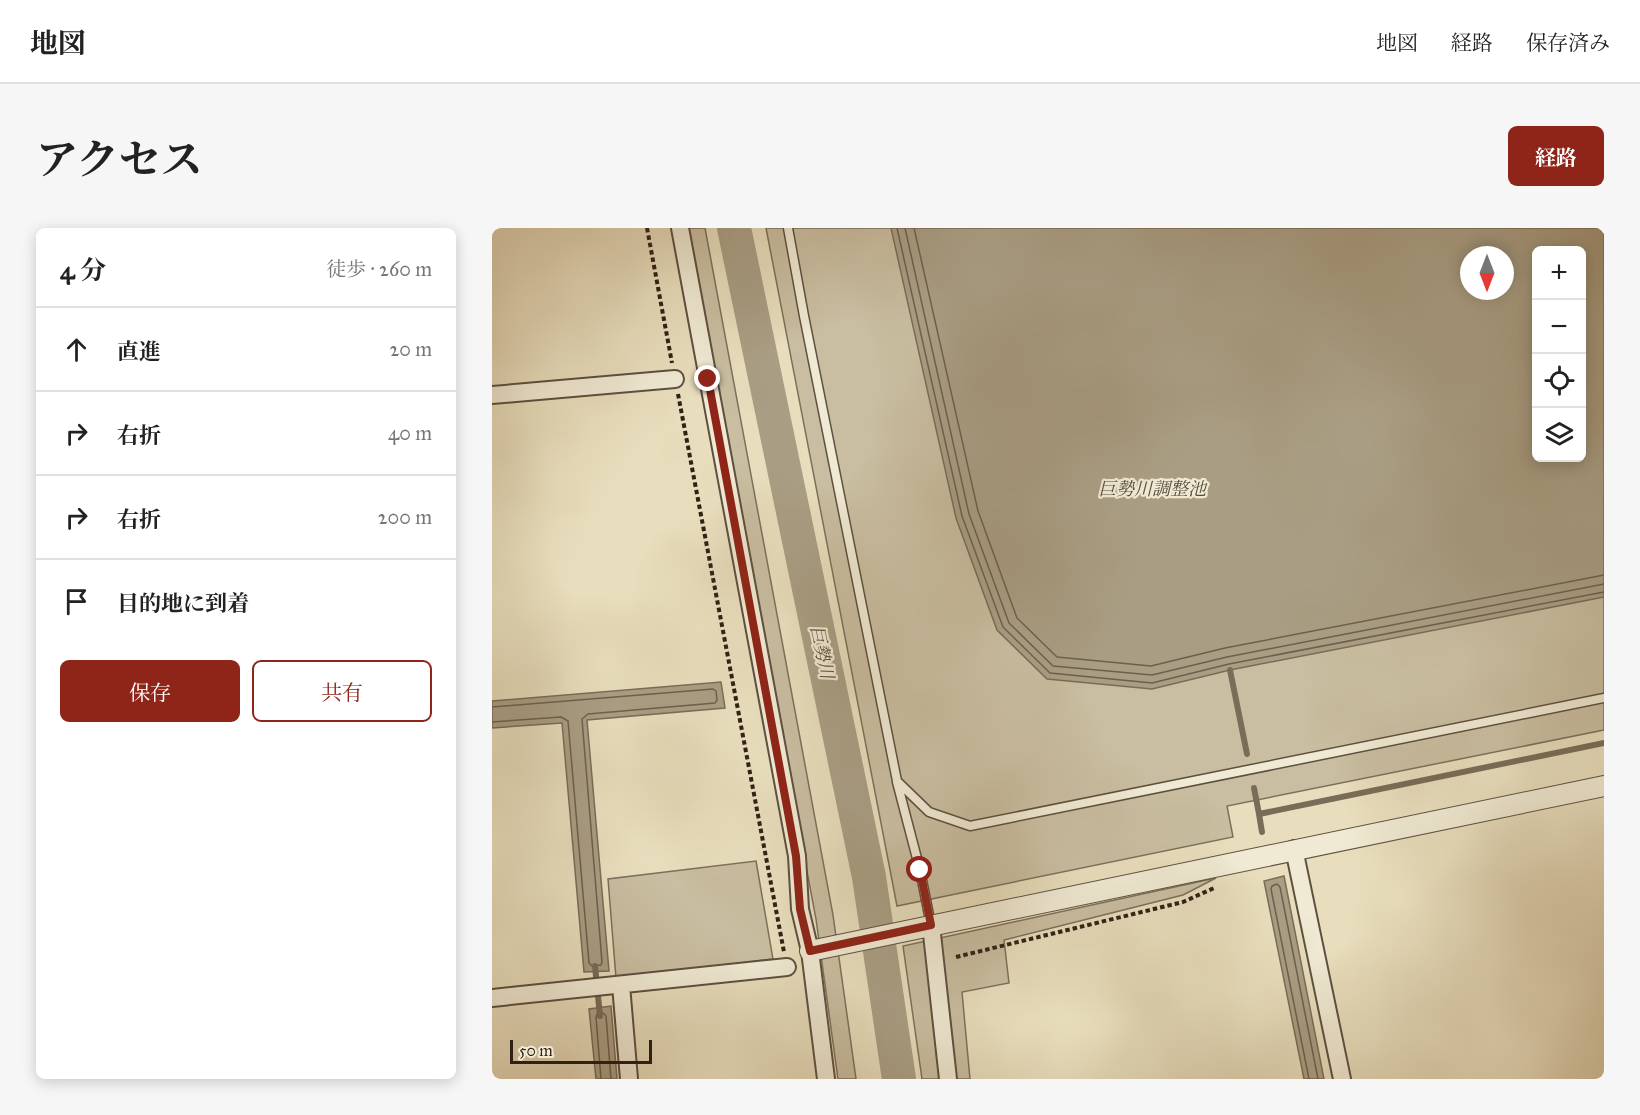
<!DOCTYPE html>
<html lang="ja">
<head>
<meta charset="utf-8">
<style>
	body { margin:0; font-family:"IM FELL Great Primer","Noto Serif JP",serif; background:#f6f6f6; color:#222 }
	.controls { position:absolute; right:18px; top:18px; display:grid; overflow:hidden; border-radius:9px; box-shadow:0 3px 15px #0003 }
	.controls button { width:54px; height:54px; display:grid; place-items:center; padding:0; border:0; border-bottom:2px solid #e0e0e0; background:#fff; color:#222; font:30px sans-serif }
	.compass { position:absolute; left:968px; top:18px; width:54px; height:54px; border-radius:50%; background:#fff; box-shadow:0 3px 15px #0003; rotate:180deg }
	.scale { position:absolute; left:18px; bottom:15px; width:142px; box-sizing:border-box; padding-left:6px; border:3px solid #302116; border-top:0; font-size:16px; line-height:21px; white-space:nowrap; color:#302116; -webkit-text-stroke:4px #f0ead4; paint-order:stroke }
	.stop { position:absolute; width:18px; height:18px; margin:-14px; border:4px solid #8f2418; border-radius:50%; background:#fff }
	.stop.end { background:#8f2418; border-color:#fff; box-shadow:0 2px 6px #0008 }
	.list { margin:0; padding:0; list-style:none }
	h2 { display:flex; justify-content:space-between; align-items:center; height:78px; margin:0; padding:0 24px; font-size:26px }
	h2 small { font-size:20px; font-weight:400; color:#767676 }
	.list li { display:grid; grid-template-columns:39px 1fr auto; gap:18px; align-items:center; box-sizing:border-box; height:84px; padding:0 24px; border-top:2px solid #e0e0e0 }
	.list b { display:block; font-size:22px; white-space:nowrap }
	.list em { font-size:20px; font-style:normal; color:#767676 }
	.actions { display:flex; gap:12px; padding:18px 24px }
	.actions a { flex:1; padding:14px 0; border:2px solid #8f2418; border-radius:9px; text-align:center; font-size:21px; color:#8f2418 }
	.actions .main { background:#8f2418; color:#fff }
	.icon { flex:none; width:33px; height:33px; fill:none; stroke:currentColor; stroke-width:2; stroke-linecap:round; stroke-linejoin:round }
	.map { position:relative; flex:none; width:1112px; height:851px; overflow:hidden; border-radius:9px }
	header { display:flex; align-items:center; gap:36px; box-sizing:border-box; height:84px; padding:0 30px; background:#fff; border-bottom:2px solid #e0e0e0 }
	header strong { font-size:28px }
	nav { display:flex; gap:33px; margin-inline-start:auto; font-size:21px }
	.intro { display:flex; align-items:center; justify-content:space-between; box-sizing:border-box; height:144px; padding:0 36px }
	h1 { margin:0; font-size:42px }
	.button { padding:15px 27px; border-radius:9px; background:#8f2418; color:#fff; font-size:21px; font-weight:700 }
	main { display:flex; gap:36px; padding:0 36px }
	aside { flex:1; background:#fff; border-radius:9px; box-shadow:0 3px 15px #0003 }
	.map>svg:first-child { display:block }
	.green { fill:#c9bea1; stroke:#7c705c; stroke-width:1.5; fill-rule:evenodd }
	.water { fill:#a99e84; stroke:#796c58; stroke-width:1.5; fill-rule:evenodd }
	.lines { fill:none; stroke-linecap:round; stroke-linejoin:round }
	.shore { stroke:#6c604d; stroke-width:1.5 }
	.stream { stroke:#796c58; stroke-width:6 }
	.river { stroke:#a99e84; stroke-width:34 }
	.service-casing { stroke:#5e5040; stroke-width:11 }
	.minor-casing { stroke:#5e5040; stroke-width:20 }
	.tertiary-casing { stroke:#5e5040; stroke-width:22 }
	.path { stroke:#302116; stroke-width:4; stroke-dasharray:4.5 3; stroke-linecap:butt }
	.service { stroke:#f0ead4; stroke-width:8 }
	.minor { stroke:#f0ead4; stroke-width:16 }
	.tertiary { stroke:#f0ead4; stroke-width:20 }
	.route { stroke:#8f2418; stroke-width:8 }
	.labels { text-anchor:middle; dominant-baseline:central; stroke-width:4.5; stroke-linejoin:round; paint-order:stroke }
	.water-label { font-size:18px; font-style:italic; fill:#5a4d3c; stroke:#f0ead4 }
</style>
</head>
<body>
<header>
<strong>地図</strong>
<nav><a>地図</a><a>経路</a><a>保存済み</a></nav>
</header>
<div class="intro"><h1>アクセス</h1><a class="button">経路</a></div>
<main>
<aside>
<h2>4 分<small>徒歩 · 260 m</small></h2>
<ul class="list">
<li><svg class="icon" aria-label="ahead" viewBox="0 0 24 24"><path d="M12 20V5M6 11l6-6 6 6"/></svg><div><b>直進</b></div><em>20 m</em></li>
<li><svg class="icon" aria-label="right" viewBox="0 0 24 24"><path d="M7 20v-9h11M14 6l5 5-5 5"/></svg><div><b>右折</b></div><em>40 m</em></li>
<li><svg class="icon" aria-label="right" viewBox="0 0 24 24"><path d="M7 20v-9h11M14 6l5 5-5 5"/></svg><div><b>右折</b></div><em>200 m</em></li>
<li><svg class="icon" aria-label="arrive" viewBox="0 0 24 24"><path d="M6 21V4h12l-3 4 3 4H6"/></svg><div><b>目的地に到着</b></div></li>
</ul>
<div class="actions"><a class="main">保存</a><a>共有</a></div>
</aside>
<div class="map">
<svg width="1112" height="851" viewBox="0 0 1112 851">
	<rect width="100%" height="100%" fill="#e8debd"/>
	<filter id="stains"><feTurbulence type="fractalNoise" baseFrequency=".00333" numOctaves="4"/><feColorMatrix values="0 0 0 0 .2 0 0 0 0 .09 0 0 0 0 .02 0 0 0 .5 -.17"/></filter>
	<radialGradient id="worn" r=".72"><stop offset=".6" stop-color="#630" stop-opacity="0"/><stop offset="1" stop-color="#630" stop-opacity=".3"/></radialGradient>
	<path class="green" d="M 194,0 L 213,0 L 341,687 L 364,851 L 346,851 L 324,691 Z
		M 274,0 L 484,0 L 973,101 L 973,0 L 1112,0 L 1112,502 L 735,578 L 741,609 L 405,678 ZM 1044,22 L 1090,22 L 1090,230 L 1044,230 ZM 977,27 L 1013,27 L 1013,63 L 977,63 Z
		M 264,633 L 281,731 L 124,750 L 116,651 Z
		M 724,650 L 691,667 L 512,712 L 517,755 L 470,764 L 478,851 L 430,851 L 411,718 Z"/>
	<path class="water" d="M 399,0 L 1112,0 L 1112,369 L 738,442 L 660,461 L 555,451 L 505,402 L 464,290 ZM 1090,22 L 1090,230 L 1044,230 L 1044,22 ZM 977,27 L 1013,27 L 1013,63 L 977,63 Z
		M 229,454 L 233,480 L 95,492 L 117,743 L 92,744 L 70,495 L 0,500 L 0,473 Z
		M 792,648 L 832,851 L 812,851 L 772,653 Z
		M 119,778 L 125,851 L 104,851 L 97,781 Z"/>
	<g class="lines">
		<path class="shore" d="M 405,0 L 470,288 L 511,399 L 558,445 L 660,455 L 737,436 L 1112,364
			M 413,0 L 477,286 L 517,395 L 561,438 L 660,447 L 735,429 L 1112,356
			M 422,0 L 486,283 L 525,390 L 565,429 L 659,438 L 733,420 L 1112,347
			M 0,479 L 221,461 L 224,463 L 225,472 L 223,475 L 96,486 L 90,491 L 110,734 L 109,737 L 100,738 L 97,735 L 76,493 L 69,489 L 0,494
			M 109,851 L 104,789 L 105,786 L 111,785 L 114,788 L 119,851
			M 817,851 L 779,661 L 780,658 L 785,656 L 788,659 L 826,851"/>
		<path class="stream" d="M 738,442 L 755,526
			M 762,560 L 767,586
			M 770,604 L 767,586 L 1112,515
			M 103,738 L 108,788"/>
		<path class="river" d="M 242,0 L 377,649 L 407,851"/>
		<g class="service-casing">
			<path id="service" d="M 296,0 L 312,88 L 405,553 L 437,584 L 478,598 L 1112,470
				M 405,554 L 428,642 L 439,697"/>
		</g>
		<g class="minor-casing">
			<path id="minor" d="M 188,0 L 305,628 L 308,681 L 318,723 L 334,851
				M 0,167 L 183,151
				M 802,621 L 850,851
				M 439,697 L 456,851
				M 129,757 L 137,851
				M 0,770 L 295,739"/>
		</g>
		<g class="tertiary-casing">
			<path id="tertiary" d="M 318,723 L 1112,558"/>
		</g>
		<path class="path" d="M 155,0 L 180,135
			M 186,166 L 292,724
			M 464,729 L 691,674 L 722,660"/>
		<use href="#service" class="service"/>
		<use href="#minor" class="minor"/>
		<use href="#tertiary" class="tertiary"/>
	</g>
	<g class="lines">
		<path class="route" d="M 216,151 L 304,628 L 308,681 L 318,723 L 439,697 L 428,642"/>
	</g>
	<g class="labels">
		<g class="water-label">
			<text x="660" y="261">巨勢川調整池</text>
			<text transform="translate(330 424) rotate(78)">巨勢川</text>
		</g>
	</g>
	<rect width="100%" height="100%" filter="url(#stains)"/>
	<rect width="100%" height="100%" fill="url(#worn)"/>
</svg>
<div class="controls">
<button>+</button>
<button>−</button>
<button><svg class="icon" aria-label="locate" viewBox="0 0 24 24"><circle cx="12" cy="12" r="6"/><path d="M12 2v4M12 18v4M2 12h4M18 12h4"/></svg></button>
<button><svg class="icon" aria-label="layers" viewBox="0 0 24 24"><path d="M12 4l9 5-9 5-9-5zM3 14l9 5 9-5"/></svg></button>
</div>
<svg class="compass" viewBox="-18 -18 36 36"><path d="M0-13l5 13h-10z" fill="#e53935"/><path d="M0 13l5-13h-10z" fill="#767676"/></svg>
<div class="scale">50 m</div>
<div class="stop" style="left:428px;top:642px"></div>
<div class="stop end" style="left:216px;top:151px"></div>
</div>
</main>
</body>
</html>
